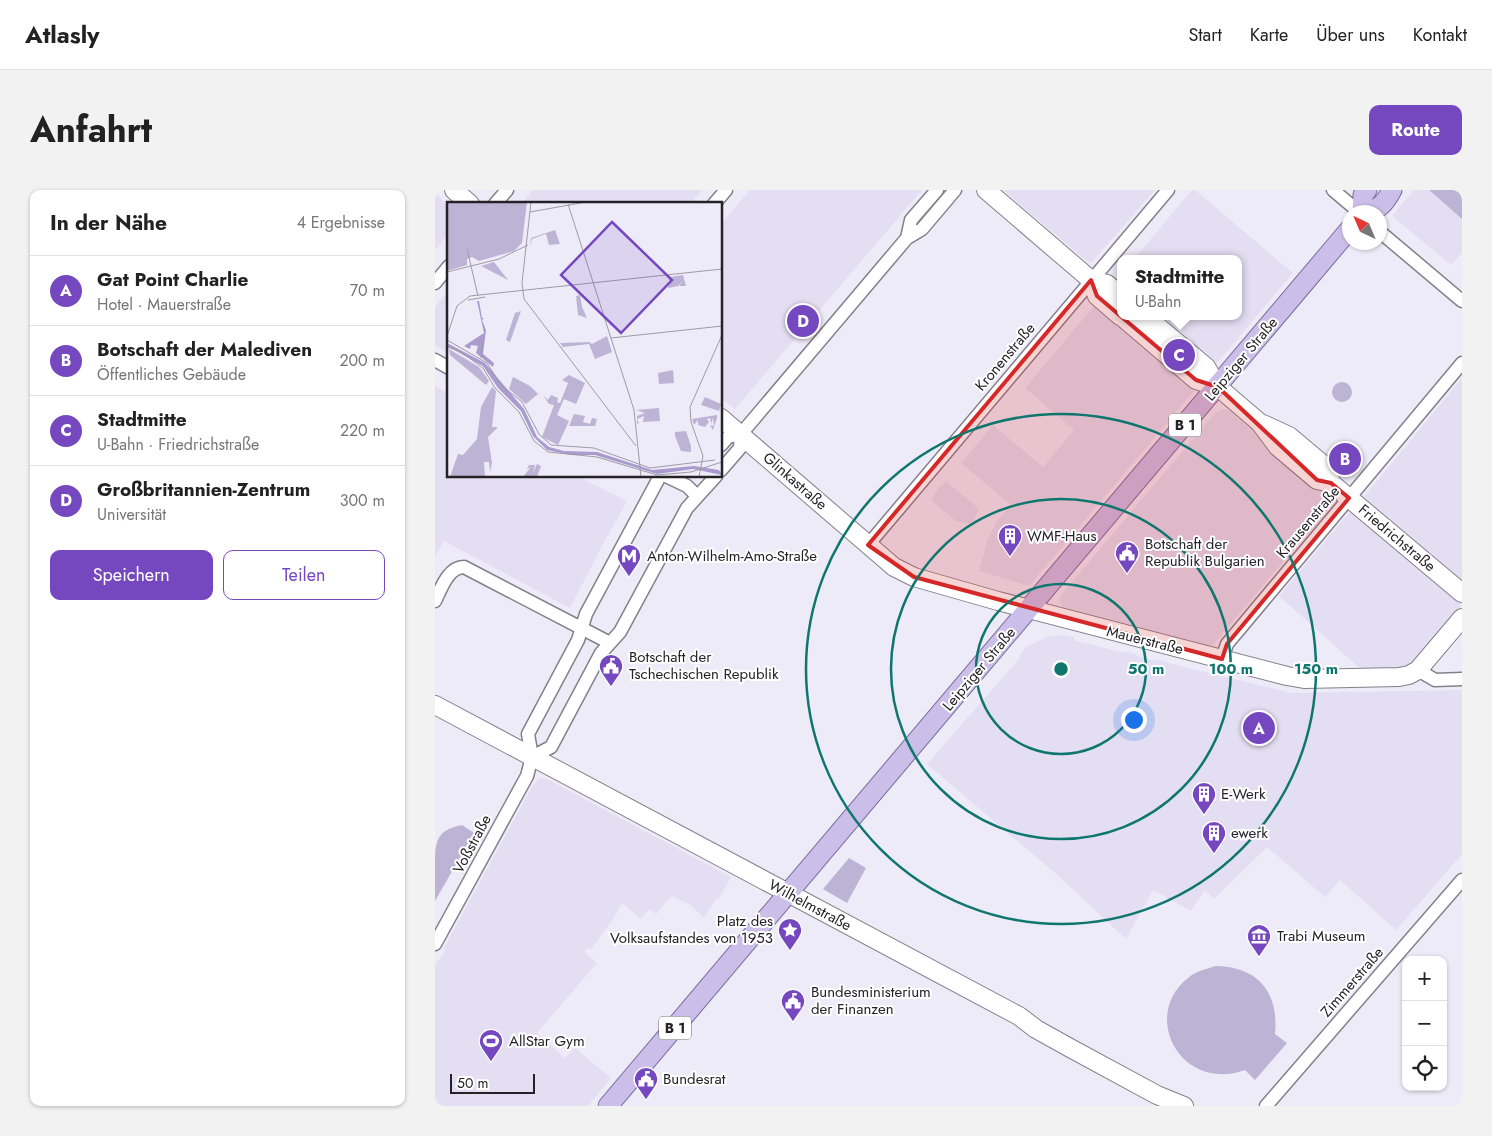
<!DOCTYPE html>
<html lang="de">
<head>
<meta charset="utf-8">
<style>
	body { margin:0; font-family:Jost,sans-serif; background:#f2f2f2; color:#222 }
	.controls { position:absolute; right:15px; bottom:15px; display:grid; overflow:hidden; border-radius:10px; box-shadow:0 1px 4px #0004 }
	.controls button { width:45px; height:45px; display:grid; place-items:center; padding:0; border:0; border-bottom:1px solid #e0e0e0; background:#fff; color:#222; font:25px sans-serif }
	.compass { position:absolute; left:907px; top:15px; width:45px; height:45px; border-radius:50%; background:#fff; box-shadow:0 1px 4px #0004; rotate:316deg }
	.scale { position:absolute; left:15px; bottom:12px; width:85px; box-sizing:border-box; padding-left:5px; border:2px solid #242227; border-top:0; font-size:14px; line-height:18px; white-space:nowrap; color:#242227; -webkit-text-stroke:4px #fff; paint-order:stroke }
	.you { position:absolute; left:698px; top:529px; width:18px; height:18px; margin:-12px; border:4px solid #fff; border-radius:50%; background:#1a73e8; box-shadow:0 0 0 8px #1a73e833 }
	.badge { display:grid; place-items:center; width:32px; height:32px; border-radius:50%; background:#7648c0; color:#fff; font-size:16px; font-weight:700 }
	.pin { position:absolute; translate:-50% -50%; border:2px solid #fff; box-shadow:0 1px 5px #0006 }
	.popup { position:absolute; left:682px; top:65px; width:125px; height:65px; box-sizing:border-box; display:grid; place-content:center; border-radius:10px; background:#fff; filter:drop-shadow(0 1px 4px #0005); font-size:16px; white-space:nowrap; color:#767676 }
	.popup b { font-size:19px; color:#222 }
	.popup::after { content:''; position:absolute; left:50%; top:100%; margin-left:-10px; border:10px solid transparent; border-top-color:#fff }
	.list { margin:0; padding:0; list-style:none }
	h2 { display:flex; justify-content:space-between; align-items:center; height:65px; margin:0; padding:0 20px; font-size:21px }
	h2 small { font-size:16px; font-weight:400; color:#767676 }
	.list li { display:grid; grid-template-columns:32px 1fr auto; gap:15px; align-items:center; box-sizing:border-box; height:70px; padding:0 20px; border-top:1px solid #e0e0e0 }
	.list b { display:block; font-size:19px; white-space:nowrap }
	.list p { margin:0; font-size:16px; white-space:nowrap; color:#767676 }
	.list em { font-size:16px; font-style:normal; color:#767676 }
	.actions { display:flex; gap:10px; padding:15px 20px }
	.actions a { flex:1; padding:11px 0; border:1px solid #7648c0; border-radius:10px; text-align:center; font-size:18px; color:#7648c0 }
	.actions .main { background:#7648c0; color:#fff }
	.icon { flex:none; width:28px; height:28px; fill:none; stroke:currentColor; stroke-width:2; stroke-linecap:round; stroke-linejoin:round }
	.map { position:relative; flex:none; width:1027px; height:916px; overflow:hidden; border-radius:10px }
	header { display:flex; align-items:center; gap:30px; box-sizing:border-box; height:70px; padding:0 25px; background:#fff; border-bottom:1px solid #e0e0e0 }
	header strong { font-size:24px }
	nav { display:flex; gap:28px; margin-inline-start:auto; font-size:18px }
	.intro { display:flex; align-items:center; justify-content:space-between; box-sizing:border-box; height:120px; padding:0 30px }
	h1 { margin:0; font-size:35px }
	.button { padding:12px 22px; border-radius:10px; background:#7648c0; color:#fff; font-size:18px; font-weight:700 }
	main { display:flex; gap:30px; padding:0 30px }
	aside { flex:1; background:#fff; border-radius:10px; box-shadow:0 1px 4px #0004 }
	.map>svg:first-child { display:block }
	.built { fill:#e3def2 }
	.green { fill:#bdb3d5 }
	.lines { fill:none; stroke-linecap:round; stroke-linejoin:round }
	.street-casing { stroke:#83808c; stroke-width:15 }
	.secondary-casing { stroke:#83808c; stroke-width:20 }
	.primary-casing { stroke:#7a6b9b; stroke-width:21 }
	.street { stroke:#fff; stroke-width:12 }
	.secondary { stroke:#fff; stroke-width:18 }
	.primary { stroke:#cbbee9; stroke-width:19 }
	.marked { fill:#d62828; fill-opacity:0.2; stroke:#d62828; stroke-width:4; stroke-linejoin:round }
	.ring { fill:none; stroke:#0f766e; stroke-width:2.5 }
	.labels { text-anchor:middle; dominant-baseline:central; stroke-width:4; stroke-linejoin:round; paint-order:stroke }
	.shield { fill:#fff; stroke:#666468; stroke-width:1 }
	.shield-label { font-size:14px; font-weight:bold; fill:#242227 }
	.street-label { font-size:15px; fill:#242227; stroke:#fff }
	.poi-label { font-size:15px; fill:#242227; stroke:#fff; text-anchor:start }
	.inset-road { fill:none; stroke:#9d9ba4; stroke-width:1 }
	.view { fill:#7648c0; fill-opacity:0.15; stroke:#7648c0; stroke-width:2.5 }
	.inset-edge { fill:none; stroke:#242227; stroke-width:2.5 }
	.centre { fill:#0f766e; stroke:#fff; stroke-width:2.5 }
	.ring-label { font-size:15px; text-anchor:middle; font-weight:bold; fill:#0f766e; stroke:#fff; stroke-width:4; stroke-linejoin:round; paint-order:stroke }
</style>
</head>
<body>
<header>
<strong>Atlasly</strong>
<nav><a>Start</a><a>Karte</a><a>Über uns</a><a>Kontakt</a></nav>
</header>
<div class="intro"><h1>Anfahrt</h1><a class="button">Route</a></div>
<main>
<aside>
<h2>In der Nähe<small>4 Ergebnisse</small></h2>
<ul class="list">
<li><span class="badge">A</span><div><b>Gat Point Charlie</b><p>Hotel · Mauerstraße</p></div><em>70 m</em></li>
<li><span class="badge">B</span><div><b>Botschaft der Malediven</b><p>Öffentliches Gebäude</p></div><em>200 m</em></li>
<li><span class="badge">C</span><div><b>Stadtmitte</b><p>U-Bahn · Friedrichstraße</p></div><em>220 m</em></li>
<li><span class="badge">D</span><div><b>Großbritannien-Zentrum</b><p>Universität</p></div><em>300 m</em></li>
</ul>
<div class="actions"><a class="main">Speichern</a><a>Teilen</a></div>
</aside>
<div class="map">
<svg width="1027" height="916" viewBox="0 0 1027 916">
	<rect width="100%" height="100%" fill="#eeebf8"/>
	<path class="built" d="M 98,0 L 267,0 L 255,14 L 86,14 Z
		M 315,0 L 487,0 L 300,219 L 286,208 L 286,34 Z
		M 568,0 L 720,0 L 656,73 L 653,72 Z
		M 757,0 L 760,0 L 858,83 L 782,173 L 727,126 L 803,126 L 803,69 L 699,69 Z
		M 979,0 L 994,0 L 1027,29 L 1027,63 L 1016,75 L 957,26 Z
		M 0,4 L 14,16 L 14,43 L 0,60 Z
		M 14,100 L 14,164 L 0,155 L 0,117 Z
		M 659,116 L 759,201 L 594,396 L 544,381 L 553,348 L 562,331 L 576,315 L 526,273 L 558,235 L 608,277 L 639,240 L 590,198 Z
		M 1027,188 L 1027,393 L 931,311 L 929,307 Z
		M 0,196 L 14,204 L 14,286 L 142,286 L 192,311 L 167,356 L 135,418 L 9,351 L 0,367 Z
		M 789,219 L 795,221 L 897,309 L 898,313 L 895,316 L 777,456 L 628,417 L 624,409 L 631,399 L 780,223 Z
		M 511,291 L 544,319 L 537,334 L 521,331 L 496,310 L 505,295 L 506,297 Z
		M 918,322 L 1024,413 L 1025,420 L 974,479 L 927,480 L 844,406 L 913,324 Z
		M 628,445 L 639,447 L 639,450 L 689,463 L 690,461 L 701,464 L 701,466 L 720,471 L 721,469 L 741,475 L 857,503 L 1027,500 L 1027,664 L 961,740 L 905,690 L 890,707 L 832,657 L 779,709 L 770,700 L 756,721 L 718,700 L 691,749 L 619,682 L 492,574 L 584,469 L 585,467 L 584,466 L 591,457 L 612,447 Z
		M 104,588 L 112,589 L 296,687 L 283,710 L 281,709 L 269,728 L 256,715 L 237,706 L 221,724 L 214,719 L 206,729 L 187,713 L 178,729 L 156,759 L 153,758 L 149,762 L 162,773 L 102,843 L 130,868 L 140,858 L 176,888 L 153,916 L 0,916 L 0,775 L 9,763 L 10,756 L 98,595 Z"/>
	<path class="green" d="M 994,0 L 1027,0 L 1027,29 Z
		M897 202a10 10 0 1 1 20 0a10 10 0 1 1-20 0Z
		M 27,635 L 39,643 L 0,711 C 0,699 0,687 0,675 C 0,652 1,640 27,635 Z
		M 414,668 L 431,678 L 412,713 L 388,699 Z
		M 781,776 C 823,777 844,802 840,844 L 852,853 L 820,890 L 810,880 C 746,903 705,826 753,788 C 761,781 771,779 781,776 Z"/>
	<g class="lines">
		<g class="street-casing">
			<path id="street" d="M 898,0 L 924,22
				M 60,14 L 72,0
				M 279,14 L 291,0
				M 944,41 L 1027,111
				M 472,48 L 476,30 L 502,0
				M 0,93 L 14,76
				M 0,170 L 14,178
				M 286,255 L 293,247 L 306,244 L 472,48 L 487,39 L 520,0
				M 286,280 L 305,258 L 306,244
				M 231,286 L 252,296 L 262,306
				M 433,355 L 733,0
				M 0,411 C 6,399 13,377 29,377 L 175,453
				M 787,469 L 792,454 L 1027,173
				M 983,480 L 1000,490 L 1027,489
				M 97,567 L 116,557 L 166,463 L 185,442 L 252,318 L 281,286
				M 0,754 L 92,586 L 97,567 L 93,544 L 143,450 L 151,424 L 225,286
				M 831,916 L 1027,690"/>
		</g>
		<g class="secondary-casing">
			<path id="secondary" d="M 19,0 L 35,14
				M 551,0 L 656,90 L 672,94 L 685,105
				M 656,90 L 662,106 L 685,126
				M 686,126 L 761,190 L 783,197
				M 710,126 L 771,177 L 783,197 L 825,233 L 843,257 L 882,290 L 896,293 L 1027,403
				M 286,228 L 459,377 L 479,387 L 563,411 L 852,486 L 869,489 L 964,487 L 974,485 L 983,480 L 1027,428
				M 828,234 L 854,246 L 892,278 L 896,293
				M 0,515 L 584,826 L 601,839 L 637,859 L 722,905 L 749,916"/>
		</g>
		<g class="primary-casing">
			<path id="primary" d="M 927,22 L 928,5 L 932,0
				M 934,22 C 946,18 951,11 957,0
				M 173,916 L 914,40"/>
		</g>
		<use href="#street" class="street"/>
		<use href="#secondary" class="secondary"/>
		<use href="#primary" class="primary"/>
	</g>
	<path class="marked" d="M 656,90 L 662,106 L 761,190 L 783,197 L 882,290 L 896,293 L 914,308 L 792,454 L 787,469 L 479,387 L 433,355 Z"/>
	<g class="ring">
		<circle cx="626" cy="479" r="85"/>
		<circle cx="626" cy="479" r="170"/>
		<circle cx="626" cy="479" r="255"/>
	</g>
	<defs>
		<g id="building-pin" transform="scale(1.25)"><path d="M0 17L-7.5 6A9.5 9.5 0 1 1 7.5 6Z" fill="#7648c0" stroke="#fff"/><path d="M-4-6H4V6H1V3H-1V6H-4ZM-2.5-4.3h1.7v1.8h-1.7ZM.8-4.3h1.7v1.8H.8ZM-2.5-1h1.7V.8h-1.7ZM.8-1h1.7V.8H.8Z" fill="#fff"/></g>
		<g id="civic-pin" transform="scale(1.25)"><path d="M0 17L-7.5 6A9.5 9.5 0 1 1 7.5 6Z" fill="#7648c0" stroke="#fff"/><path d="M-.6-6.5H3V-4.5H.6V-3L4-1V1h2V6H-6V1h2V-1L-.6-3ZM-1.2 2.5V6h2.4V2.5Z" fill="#fff"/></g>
		<g id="metro-pin" transform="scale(1.25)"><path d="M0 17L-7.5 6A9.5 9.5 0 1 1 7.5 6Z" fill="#7648c0" stroke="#fff"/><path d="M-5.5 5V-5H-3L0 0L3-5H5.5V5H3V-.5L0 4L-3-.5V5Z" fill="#fff"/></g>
		<g id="sight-pin" transform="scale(1.25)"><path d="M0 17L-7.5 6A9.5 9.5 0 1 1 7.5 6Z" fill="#7648c0" stroke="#fff"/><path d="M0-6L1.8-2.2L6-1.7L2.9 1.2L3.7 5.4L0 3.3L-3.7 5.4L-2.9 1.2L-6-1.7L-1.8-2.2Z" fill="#fff"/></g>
		<g id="museum-pin" transform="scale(1.25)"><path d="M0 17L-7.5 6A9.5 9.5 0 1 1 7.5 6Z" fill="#7648c0" stroke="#fff"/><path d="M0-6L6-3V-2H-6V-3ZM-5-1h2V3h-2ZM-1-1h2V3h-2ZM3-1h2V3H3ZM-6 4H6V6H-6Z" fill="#fff"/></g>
		<g id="stadium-pin" transform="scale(1.25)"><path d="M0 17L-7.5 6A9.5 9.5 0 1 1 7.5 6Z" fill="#7648c0" stroke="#fff"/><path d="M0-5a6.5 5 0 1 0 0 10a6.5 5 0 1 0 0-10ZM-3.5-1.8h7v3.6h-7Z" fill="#fff"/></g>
	</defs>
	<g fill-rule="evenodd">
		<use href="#building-pin" x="575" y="346"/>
		<use href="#civic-pin" x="692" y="363"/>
		<use href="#metro-pin" x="194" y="366"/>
		<use href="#civic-pin" x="176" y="476"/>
		<use href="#building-pin" x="769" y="604"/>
		<use href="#building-pin" x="779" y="643"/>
		<use href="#sight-pin" x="355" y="740"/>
		<use href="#museum-pin" x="824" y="746"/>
		<use href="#civic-pin" x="358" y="811"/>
		<use href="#stadium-pin" x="56" y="851"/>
		<use href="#civic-pin" x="211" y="889"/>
	</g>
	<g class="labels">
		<g class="shield">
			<rect x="734" y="223.5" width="32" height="23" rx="4"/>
			<rect x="224" y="826.5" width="32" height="23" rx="4"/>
		</g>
		<g class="shield-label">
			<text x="750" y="235">B 1</text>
			<text x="240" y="838">B 1</text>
		</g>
		<g class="street-label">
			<text transform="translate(570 167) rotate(-50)">Kronenstraße</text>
			<text transform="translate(806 169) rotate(-50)">Leipziger Straße</text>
			<text transform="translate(360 291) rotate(41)">Glinkastraße</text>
			<text transform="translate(873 332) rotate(-50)">Krausenstraße</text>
			<text transform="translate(962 348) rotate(40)">Friedrichstraße</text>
			<text transform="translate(710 450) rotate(14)">Mauerstraße</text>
			<text transform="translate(544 479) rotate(-50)">Leipziger Straße</text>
			<text transform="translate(37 654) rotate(-62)">Voßstraße</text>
			<text transform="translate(375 715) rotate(28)">Wilhelmstraße</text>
			<text transform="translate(917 792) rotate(-49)">Zimmerstraße</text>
		</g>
		<g class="poi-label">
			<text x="592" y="346">WMF-Haus</text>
			<text x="710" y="354">Botschaft der<tspan x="710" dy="17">Republik Bulgarien</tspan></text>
			<text x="212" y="366">Anton-Wilhelm-Amo-Straße</text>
			<text x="194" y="467">Botschaft der<tspan x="194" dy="17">Tschechischen Republik</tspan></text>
			<text x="786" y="604">E-Werk</text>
			<text x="796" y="643">ewerk</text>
			<text x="338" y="731" text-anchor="end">Platz des<tspan x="338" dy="17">Volksaufstandes von 1953</tspan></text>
			<text x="842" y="746">Trabi Museum</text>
			<text x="376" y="802">Bundesministerium<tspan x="376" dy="17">der Finanzen</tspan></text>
			<text x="74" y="851">AllStar Gym</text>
			<text x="228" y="889">Bundesrat</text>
		</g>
	</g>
	<g transform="translate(12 12)">
		<rect width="275" height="275" fill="#eeebf8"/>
		<path d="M 0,0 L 80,0 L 75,41 L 67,49 L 32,59 L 25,55 L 20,57 L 20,63 L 0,69 ZM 108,28 L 113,42 L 102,43 L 99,32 L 85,37 L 83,44 L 84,36 ZM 47,60 L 61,78 L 34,64 ZM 236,73 L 239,84 L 232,84 L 235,79 L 231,84 L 221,86 L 223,75 ZM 133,93 L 135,105 L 140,116 L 131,113 L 129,94 ZM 74,109 L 63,140 L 59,138 L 68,111 ZM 160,134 L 165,150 L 148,157 L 142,142 L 116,145 L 113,141 L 142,140 L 145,142 ZM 2,147 L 32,165 L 42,179 L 39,183 L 3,153 ZM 226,168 L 227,181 L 212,182 L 211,171 ZM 122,173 L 138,181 L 129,202 L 117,197 L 110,213 L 122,219 L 111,243 L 95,235 L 107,203 L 102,202 L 96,193 L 101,198 L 104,193 L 111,196 L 110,200 L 113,201 L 121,181 L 115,178 ZM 66,175 L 83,184 L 91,192 L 79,202 L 62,187 ZM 45,185 L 49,189 L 45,225 L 51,225 L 41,235 L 45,261 L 43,270 L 42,260 L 37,260 L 38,275 L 3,275 L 11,252 L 16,253 L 30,237 L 34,205 ZM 258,195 L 274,202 L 272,209 L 254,203 ZM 212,206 L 213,219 L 196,220 L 197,214 L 190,217 L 192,221 L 190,222 L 190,214 L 198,211 L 189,208 ZM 127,212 L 138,214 L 136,220 L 143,222 L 145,216 L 150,217 L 148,224 L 122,224 ZM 270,213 L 270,216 L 266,228 L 263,223 L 267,224 L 266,216 L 264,222 L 263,216 L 260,217 L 262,220 L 258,225 L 251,223 L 251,218 L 247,223 L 245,217 ZM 239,229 L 244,244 L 244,250 L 234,249 L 228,234 L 228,230 ZM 90,262 L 94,264 L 90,275 L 76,275 L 84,265 L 80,267 L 82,263 L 88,263 L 86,271 Z" fill="#bdb3d5"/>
		<path d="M 30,99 L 32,99 L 35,116 L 37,116 L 35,118 L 39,128 L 36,152 L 47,161 L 46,165 L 29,151 L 31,144 L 24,143 L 23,147 L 17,144 L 37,131 ZM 0,141 L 38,161 L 77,207 L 90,235 L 102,245 L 117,249 L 150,250 L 205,268 L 247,264 L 272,268 L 275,273 L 246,267 L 210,272 L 148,253 L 124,253 L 100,248 L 86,234 L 74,209 L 51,186 L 36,164 L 0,144 Z" fill="#aa9bcf"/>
		<path class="inset-road" d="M 84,0 L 75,81 L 77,97 L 189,244M 121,2 L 187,208 L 194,275M 83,10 L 139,0M 20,47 L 24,64M 24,64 L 31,94M 0,70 L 52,57 L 81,43M 21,98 L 38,95M 0,134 L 10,104 L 23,94 L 275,67M 164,136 L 275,124M 0,138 L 40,161 L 54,183 L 75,200 L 92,232 L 104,243 L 147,246 L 203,266 L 268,258M 0,145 L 13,149 L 36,166 L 48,186 L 72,210 L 87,239 L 101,250 L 150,255 L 210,273 L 244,270 L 275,260M 34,156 L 36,140M 252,275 L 256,254 L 244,220 L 243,205 L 275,133"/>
		<path class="view" d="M 165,20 L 225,78 L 174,131 L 114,73 Z"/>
		<rect width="275" height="275" class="inset-edge"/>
	</g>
	<circle cx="626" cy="479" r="8" class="centre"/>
	<g class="ring-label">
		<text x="711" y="484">50 m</text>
		<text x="796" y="484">100 m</text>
		<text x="881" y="484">150 m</text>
	</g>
</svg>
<div class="controls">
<button>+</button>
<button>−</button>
<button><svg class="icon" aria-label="locate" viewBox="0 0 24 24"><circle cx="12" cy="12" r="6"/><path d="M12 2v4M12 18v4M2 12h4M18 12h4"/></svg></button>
</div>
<svg class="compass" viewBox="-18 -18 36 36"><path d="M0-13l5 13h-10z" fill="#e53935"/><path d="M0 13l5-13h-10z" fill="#767676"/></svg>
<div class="scale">50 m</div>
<div class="you"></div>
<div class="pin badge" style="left:824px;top:538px">A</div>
<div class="pin badge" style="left:910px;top:269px">B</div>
<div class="pin badge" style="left:744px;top:165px">C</div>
<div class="popup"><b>Stadtmitte</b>U-Bahn</div>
<div class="pin badge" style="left:368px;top:131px">D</div>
</div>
</main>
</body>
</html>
